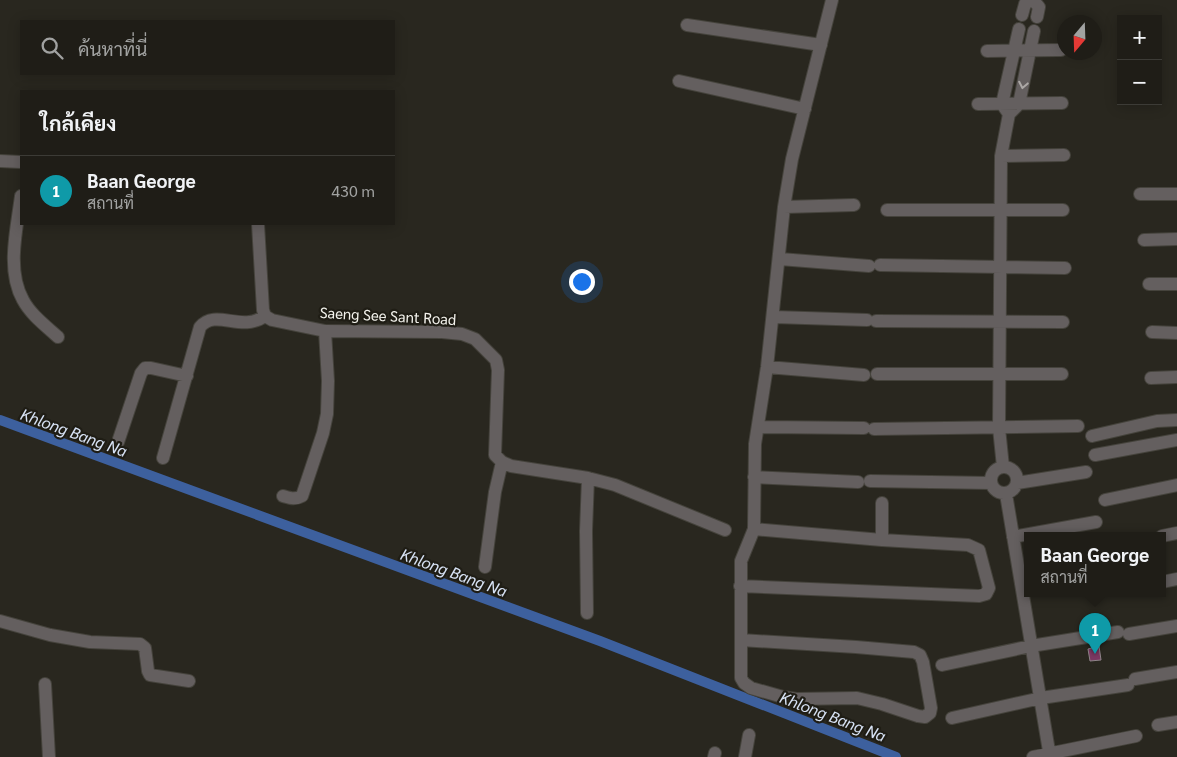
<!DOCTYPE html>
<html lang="th">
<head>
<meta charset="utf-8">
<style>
	body { margin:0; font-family:Georgia,Sarabun,serif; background:#2c2a24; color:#f1f3f6 }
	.controls { position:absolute; right:15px; top:15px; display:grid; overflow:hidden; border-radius:0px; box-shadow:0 2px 12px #0003 }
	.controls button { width:45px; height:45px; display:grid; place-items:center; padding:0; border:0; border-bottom:1px solid #3c3b36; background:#1f1d17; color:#f1f3f6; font:25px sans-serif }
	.compass { position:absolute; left:1057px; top:15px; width:45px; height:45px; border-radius:50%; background:#1f1d17; box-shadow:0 2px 12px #0003; rotate:199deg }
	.you { position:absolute; left:581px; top:281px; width:18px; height:18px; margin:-12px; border:4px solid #fff; border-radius:50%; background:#1a73e8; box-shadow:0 0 0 8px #1a73e833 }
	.badge { display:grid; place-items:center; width:32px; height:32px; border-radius:50%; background:#52cdcf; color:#fff; font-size:16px; font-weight:700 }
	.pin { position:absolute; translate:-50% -41px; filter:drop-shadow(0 1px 2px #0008) }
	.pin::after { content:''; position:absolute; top:26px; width:18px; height:15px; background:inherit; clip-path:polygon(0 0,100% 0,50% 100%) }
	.popup { position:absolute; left:1024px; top:532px; width:142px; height:65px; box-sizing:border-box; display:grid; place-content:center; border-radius:0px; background:#1f1d17; filter:drop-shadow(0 1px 4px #0005); font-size:16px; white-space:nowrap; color:#a1a2a1 }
	.popup b { font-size:19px; color:#f1f3f6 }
	.popup::after { content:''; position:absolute; left:50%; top:100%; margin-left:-10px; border:10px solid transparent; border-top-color:#1f1d17 }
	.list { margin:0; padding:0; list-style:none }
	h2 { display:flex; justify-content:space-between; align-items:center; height:65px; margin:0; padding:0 20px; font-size:21px }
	h2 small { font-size:16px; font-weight:400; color:#a1a2a1 }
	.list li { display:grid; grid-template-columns:32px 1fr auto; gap:15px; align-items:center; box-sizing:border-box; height:70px; padding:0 20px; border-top:1px solid #3c3b36 }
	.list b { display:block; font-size:19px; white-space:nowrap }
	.list p { margin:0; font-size:16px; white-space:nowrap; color:#a1a2a1 }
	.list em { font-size:16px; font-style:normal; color:#a1a2a1 }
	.icon { flex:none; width:28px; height:28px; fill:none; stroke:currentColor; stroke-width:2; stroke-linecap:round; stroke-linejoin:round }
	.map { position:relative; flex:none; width:1177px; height:757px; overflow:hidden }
	.search { position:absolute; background:#1f1d17; box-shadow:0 2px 12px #0003; left:20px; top:20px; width:375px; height:55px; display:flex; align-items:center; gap:12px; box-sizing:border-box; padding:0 18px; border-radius:0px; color:#a1a2a1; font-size:19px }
	.panel { position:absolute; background:#1f1d17; box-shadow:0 2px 12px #0003; left:20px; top:90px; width:375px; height:135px; border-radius:0px }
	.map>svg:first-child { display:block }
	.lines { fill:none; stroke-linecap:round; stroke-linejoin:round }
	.canal { stroke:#3d609e; stroke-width:10 }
	.building { fill:#7b3862; stroke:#8e8489 }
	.minor-casing { stroke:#45433c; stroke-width:14 }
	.minor { stroke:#645f5f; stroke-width:12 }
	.oneway { stroke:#aca8a6 }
	.labels { text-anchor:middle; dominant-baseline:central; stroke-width:4.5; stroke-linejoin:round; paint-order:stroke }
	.street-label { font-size:15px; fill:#f3f2ec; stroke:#1f1d15 }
	.water-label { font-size:16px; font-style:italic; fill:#d7e2f4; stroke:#1f1d15 }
</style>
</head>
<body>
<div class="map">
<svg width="1177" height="757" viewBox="0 0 1177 757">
	<rect width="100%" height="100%" fill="#29271f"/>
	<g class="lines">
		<path class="canal" d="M 0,420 L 600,641 L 896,757"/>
	</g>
	<path class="building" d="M 1099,646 L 1101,660 L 1090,661 L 1088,649 Z"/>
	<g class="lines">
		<g class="minor-casing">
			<path id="minor" d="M 1033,0 L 1039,7 L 1037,17
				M 1022,15 L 1025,4 L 1031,0
				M 687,25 L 821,45
				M 987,51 L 1061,50
				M 679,81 L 805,109
				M 978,104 L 1062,103
				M 1009,114 L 1002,104 L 1019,29
				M 1001,156 L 1064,155
				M 0,161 L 21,162
				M 1140,194 L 1177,194
				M 21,196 C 17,228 6,270 23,300 C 31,315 46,326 58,337
				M 784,207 L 854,205
				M 887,210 L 1063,210
				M 258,224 L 263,310 L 265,316 L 272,320 L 325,331 L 442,332 L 462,334 L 475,339 L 496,360 L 498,370 L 495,455 L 502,462 L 511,466 L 588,478 L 615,485 L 725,530
				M 1144,240 L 1177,239
				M 780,259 L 869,266
				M 880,265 L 1065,268
				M 1149,284 L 1177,284
				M 774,317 L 867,320
				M 876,321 L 1063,322
				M 1152,332 L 1177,333
				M 767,367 L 864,375
				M 877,374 L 1062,374
				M 1151,378 L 1177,377
				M 758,427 L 864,428
				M 874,429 L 1078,426
				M 1092,436 L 1157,421 L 1177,420
				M 118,442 L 141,373 L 145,368 L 151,368 L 187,376
				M 1095,455 L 1177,440
				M 163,458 L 200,327 C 216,308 241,333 265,316
				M991 480a13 13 0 1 1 26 0a13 13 0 1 1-26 0Z
				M 1003,467 L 999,428 L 1001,156 L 1009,114 L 1019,104 L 1034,31
				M 754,477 L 858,482
				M 870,481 L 991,483
				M 1017,483 L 1086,472
				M 1006,494 L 1050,757
				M 283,496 C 290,498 295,500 302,496 L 323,433 L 327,414 L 328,381 L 325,331
				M 1105,500 L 1177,485
				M 1162,536 L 1177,533
				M 1013,537 L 1096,522
				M 882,540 L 882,503
				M 485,567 L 495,492 L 502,462
				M 1162,582 L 1177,579
				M 740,586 L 979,596 L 986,594 L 989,588 L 979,550 L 968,545 L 882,540 L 754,529
				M 587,613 L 586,531 L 588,478
				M 0,621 L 50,635 L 90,642 L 140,644 L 145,648 L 148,671 L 150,675 L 189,681
				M 1129,634 L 1177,626
				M 741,640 L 856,647 L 914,652 L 920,655 L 923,662 L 931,708 L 930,713 L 925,717 L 918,716 L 882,704 L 857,698 L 796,699 L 783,697 L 751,688 L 744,683 L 741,678 L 741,561 L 754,529 L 755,444 L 767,367 L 784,207 L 792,159 L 832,0
				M 942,665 L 1031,646 L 1118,632
				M 1135,679 L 1177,672
				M 45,684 L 49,757
				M 952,718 L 1041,698 L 1128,685
				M 1158,725 L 1177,722
				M 714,757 L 715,753
				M 745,757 L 749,735
				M 1033,757 L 1136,736"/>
		</g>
		<use href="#minor" class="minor"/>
	</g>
	<defs><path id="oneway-chevron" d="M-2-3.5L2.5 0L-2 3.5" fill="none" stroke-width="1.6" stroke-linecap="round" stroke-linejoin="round" transform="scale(1.25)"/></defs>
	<use class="oneway" href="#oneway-chevron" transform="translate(1023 85) rotate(101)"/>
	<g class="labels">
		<g class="street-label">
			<text transform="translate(388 315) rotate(3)">Saeng See Sant Road</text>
		</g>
		<g class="water-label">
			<text transform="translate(74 432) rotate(20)">Khlong Bang Na</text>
			<text transform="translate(454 572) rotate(20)">Khlong Bang Na</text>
			<text transform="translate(833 716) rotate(21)">Khlong Bang Na</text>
		</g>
	</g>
</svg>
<div class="controls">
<button>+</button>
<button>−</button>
</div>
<svg class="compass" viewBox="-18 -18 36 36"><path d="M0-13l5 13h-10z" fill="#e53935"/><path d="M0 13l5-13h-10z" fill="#a1a2a1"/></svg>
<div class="you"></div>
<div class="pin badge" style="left:1095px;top:654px;background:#0f9aa8">1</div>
<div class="popup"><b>Baan George</b>สถานที่</div>
<div class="search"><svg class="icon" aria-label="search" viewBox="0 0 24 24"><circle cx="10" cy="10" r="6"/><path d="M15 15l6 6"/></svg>ค้นหาที่นี่</div>
<section class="panel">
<h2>ใกล้เคียง<small></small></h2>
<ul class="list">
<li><span class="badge" style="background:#0f9aa8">1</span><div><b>Baan George</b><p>สถานที่</p></div><em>430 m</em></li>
</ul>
</section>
</div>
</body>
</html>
